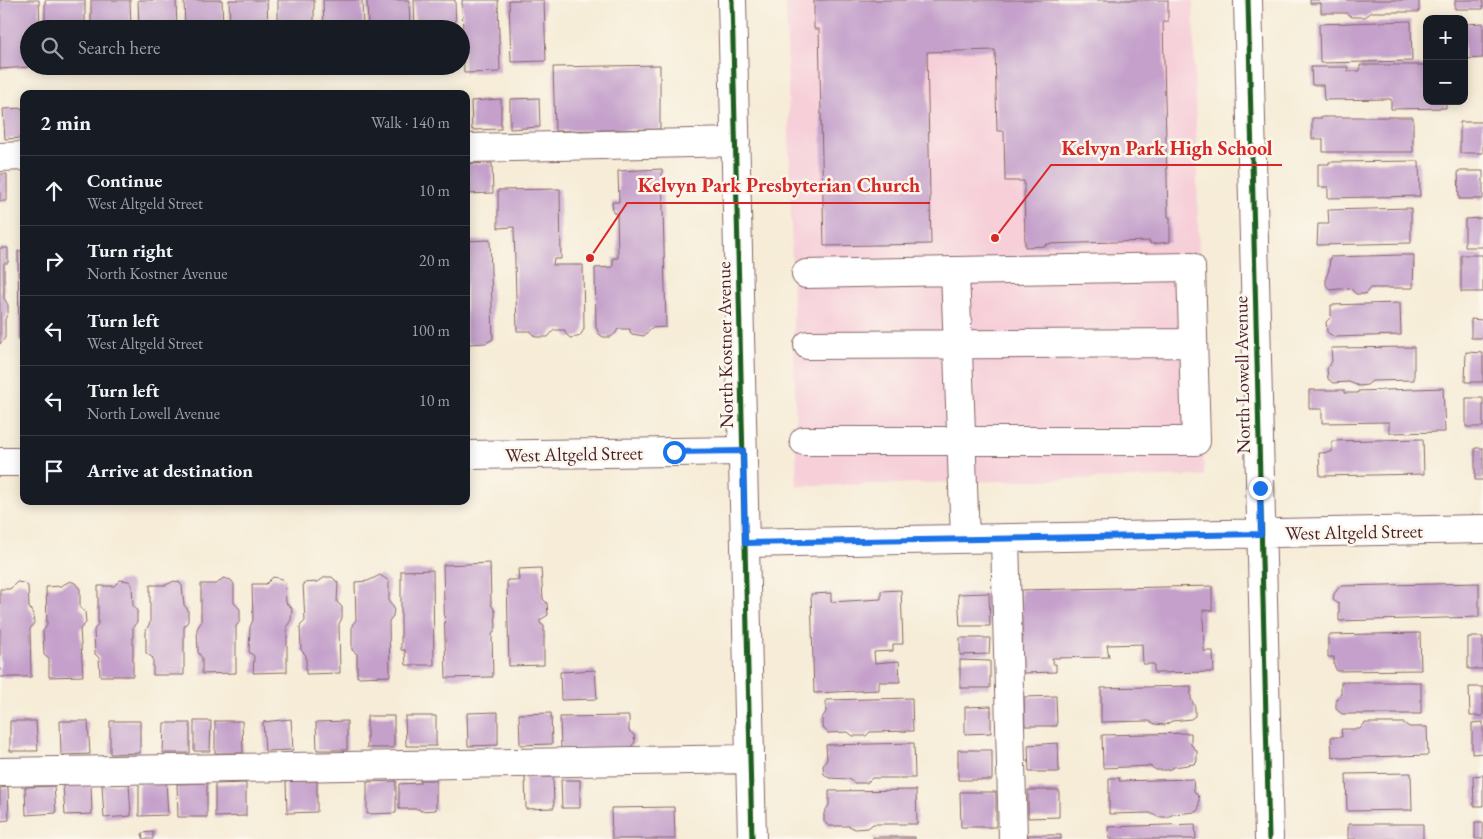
<!DOCTYPE html>
<html lang="en">
<head>
<meta charset="utf-8">
<style>
	body { margin:0; font-family:"EB Garamond",serif; background:#20242c; color:#f1f3f6 }
	.controls { position:absolute; right:15px; top:15px; display:grid; overflow:hidden; border-radius:10px; box-shadow:0 2px 12px #0003 }
	.controls button { width:45px; height:45px; display:grid; place-items:center; padding:0; border:0; border-bottom:1px solid #363941; background:#171b24; color:#f1f3f6; font:25px sans-serif }
	.stop { position:absolute; width:15px; height:15px; margin:-11px; border:4px solid #1a73e8; border-radius:50%; background:#fff }
	.stop.end { background:#1a73e8; border-color:#fff; box-shadow:0 1px 5px #0008 }
	.list { margin:0; padding:0; list-style:none }
	h2 { display:flex; justify-content:space-between; align-items:center; height:65px; margin:0; padding:0 20px; font-size:21px }
	h2 small { font-size:16px; font-weight:400; color:#9ea1a6 }
	.list li { display:grid; grid-template-columns:32px 1fr auto; gap:15px; align-items:center; box-sizing:border-box; height:70px; padding:0 20px; border-top:1px solid #363941 }
	.list b { display:block; font-size:19px; white-space:nowrap }
	.list p { margin:0; font-size:16px; white-space:nowrap; color:#9ea1a6 }
	.list em { font-size:16px; font-style:normal; color:#9ea1a6 }
	.icon { flex:none; width:28px; height:28px; fill:none; stroke:currentColor; stroke-width:2; stroke-linecap:round; stroke-linejoin:round }
	.map { position:relative; flex:none; width:1483px; height:839px; overflow:hidden }
	.search { position:absolute; background:#171b24; box-shadow:0 2px 12px #0003; left:20px; top:20px; width:450px; height:55px; display:flex; align-items:center; gap:12px; box-sizing:border-box; padding:0 18px; border-radius:28px; color:#9ea1a6; font-size:19px }
	.panel { position:absolute; background:#171b24; box-shadow:0 2px 12px #0003; left:20px; top:90px; width:450px; height:415px; border-radius:10px }
	.map>svg:first-child { display:block }
	.built { fill:#f6cfd9 }
	.building { fill:#c4a0cb }
	.lines { fill:none; stroke-linecap:round; stroke-linejoin:round }
	.minor-casing { stroke:#866767; stroke-width:30 }
	.minor { stroke:#fff; stroke-width:28 }
	.cycleway-casing { stroke:#fbf7ec; stroke-width:8 }
	.cycleway { stroke:#1b5e20; stroke-width:5 }
	.route { stroke:#1a73e8; stroke-width:6 }
	.labels { text-anchor:middle; dominant-baseline:central; stroke-width:5; stroke-linejoin:round; paint-order:stroke }
	.street-label { font-size:19px; fill:#4a1f2b; stroke:#fbf7ec }
	.leader { fill:none; stroke:#d62828; stroke-width:2 }
	.callout-dot { fill:#d62828; stroke:#fbf7ec; stroke-width:2 }
	.callout-label { font-size:20px; text-anchor:middle; font-weight:bold; fill:#d62828; stroke:#fbf7ec; stroke-width:5; stroke-linejoin:round; paint-order:stroke }
</style>
</head>
<body>
<div class="map">
<svg width="1483" height="839" viewBox="0 0 1483 839">
	<rect width="100%" height="100%" fill="#fbf7ec"/>
	<filter id="ink" filterUnits="userSpaceOnUse"><feTurbulence type="fractalNoise" baseFrequency=".02" numOctaves="2"/><feDisplacementMap in="SourceGraphic" scale="10" xChannelSelector="R" yChannelSelector="G"/><feConvolveMatrix kernelMatrix="1 2 1 2 8 2 1 2 1" color-interpolation-filters="sRGB"/></filter>
	<filter id="wash" filterUnits="userSpaceOnUse"><feTurbulence type="fractalNoise" baseFrequency=".0096" numOctaves="4" result="noise"/><feDisplacementMap in="SourceGraphic" scale="20" xChannelSelector="R" yChannelSelector="G"/><feGaussianBlur stdDeviation="1.12" result="paint"/><feColorMatrix in="noise" values="0 0 0 0 0 0 0 0 0 0 0 0 0 0 0 0 0 1.4 0 .05"/><feComposite in="paint" operator="in"/></filter>
	<g filter="url(#wash)">
		<rect width="100%" height="100%" fill="#f6ecd7"/>
		<path class="built" d="M 786,0 L 1193,0 L 1204,476 L 797,486 Z"/>
		<g id="blocks">
			<path class="building" d="M 0,0 L 39,0 L 40,29 L 29,29 L 29,67 L 0,69 Z
				M 45,0 L 85,0 L 85,29 L 45,29 Z
				M 91,0 L 130,0 L 131,29 L 91,29 Z
				M 138,0 L 176,0 L 177,29 L 139,29 Z
				M 184,0 L 222,0 L 223,29 L 185,29 Z
				M 229,0 L 267,0 L 268,29 L 230,29 Z
				M 278,0 L 314,0 L 314,29 L 278,29 Z
				M 323,0 L 362,0 L 363,29 L 324,29 Z
				M 367,0 L 409,0 L 410,29 L 368,29 Z
				M 414,0 L 455,0 L 456,29 L 415,29 Z
				M 462,0 L 498,0 L 500,72 L 464,73 Z
				M 509,0 L 544,0 L 546,61 L 511,62 Z
				M 814,0 L 1168,0 L 1168,22 L 1163,22 L 1168,217 L 1170,217 L 1170,242 L 1150,244 L 1150,241 L 1046,244 L 1047,246 L 1025,247 L 1024,181 L 1005,181 L 1004,131 L 997,131 L 995,50 L 927,52 L 931,244 L 824,246 L 819,29 L 814,29 Z
				M 1310,0 L 1419,0 L 1419,12 L 1372,12 L 1365,17 L 1352,17 L 1346,13 L 1321,13 L 1321,3 L 1310,3 Z
				M 1455,0 L 1483,0 L 1483,9 L 1455,9 Z
				M 1411,21 L 1412,61 L 1320,63 L 1319,24 Z
				M 1483,23 L 1483,58 L 1464,59 L 1464,24 Z
				M 660,65 L 660,129 L 555,131 L 553,67 Z
				M 1360,65 L 1427,65 L 1427,101 L 1446,101 L 1446,108 L 1391,109 L 1391,99 L 1324,100 L 1323,85 L 1312,85 L 1311,67 L 1348,67 L 1348,71 L 1360,71 Z
				M 369,66 L 411,66 L 411,70 L 369,70 Z
				M 539,98 L 540,127 L 510,129 L 510,99 Z
				M 501,99 L 501,129 L 472,130 L 471,101 Z
				M 24,108 L 24,138 L 5,139 L 3,109 Z
				M 1322,117 L 1413,117 L 1413,152 L 1323,152 L 1323,139 L 1312,139 L 1312,118 L 1322,118 Z
				M 1460,122 L 1483,122 L 1483,153 L 1460,153 Z
				M 1419,161 L 1420,196 L 1328,198 L 1328,187 L 1318,187 L 1318,164 L 1329,164 L 1329,162 Z
				M 492,163 L 493,193 L 466,194 L 466,164 Z
				M 662,169 L 666,327 L 651,328 L 644,336 L 632,334 L 630,332 L 630,329 L 618,329 L 616,333 L 611,337 L 603,337 L 599,334 L 596,327 L 595,268 L 613,267 L 613,258 L 618,258 L 617,213 L 613,213 L 612,202 L 619,202 L 618,171 Z
				M 1458,171 L 1483,171 L 1483,199 L 1459,199 Z
				M 0,174 L 7,174 L 7,201 L 0,201 Z
				M 560,189 L 561,259 L 554,259 L 553,265 L 583,265 L 584,329 L 580,336 L 577,337 L 570,338 L 565,333 L 565,330 L 554,330 L 548,337 L 536,337 L 532,334 L 531,331 L 517,331 L 514,227 L 498,228 L 498,190 Z
				M 1411,208 L 1411,243 L 1317,245 L 1318,224 L 1329,224 L 1328,210 Z
				M 1483,218 L 1483,247 L 1465,247 L 1465,219 Z
				M 490,240 L 493,339 L 486,343 L 469,344 L 466,341 L 466,241 Z
				M 0,248 L 8,248 L 8,263 L 4,263 L 4,298 L 8,305 L 8,313 L 5,319 L 5,338 L 0,344 Z
				M 18,251 L 24,251 L 24,339 L 19,340 Z
				M 1403,255 L 1414,255 L 1413,288 L 1370,288 L 1365,294 L 1356,294 L 1350,288 L 1330,290 L 1326,285 L 1326,277 L 1329,270 L 1330,257 Z
				M 1461,255 L 1483,255 L 1483,292 L 1461,292 Z
				M 1400,303 L 1401,335 L 1334,337 L 1327,332 L 1326,322 L 1331,317 L 1331,305 Z
				M 1471,319 L 1483,320 L 1483,338 L 1471,338 Z
				M 1414,347 L 1414,380 L 1372,381 L 1367,385 L 1359,386 L 1349,382 L 1333,383 L 1328,379 L 1327,369 L 1332,361 L 1331,348 Z
				M 1466,352 L 1483,353 L 1483,382 L 1465,382 Z
				M 1443,388 L 1445,432 L 1389,433 L 1389,422 L 1322,423 L 1322,409 L 1309,409 L 1309,390 L 1344,390 L 1344,393 L 1358,393 L 1358,391 Z
				M 1466,398 L 1483,398 L 1483,427 L 1466,427 Z
				M 1423,439 L 1424,474 L 1320,476 L 1319,453 L 1332,452 L 1332,441 Z
				M 1475,448 L 1483,448 L 1483,480 L 1475,480 Z
				M 490,563 L 491,604 L 495,611 L 496,627 L 492,635 L 493,677 L 446,678 L 443,565 Z
				M 541,568 L 543,599 L 547,603 L 548,615 L 540,620 L 540,623 L 544,626 L 544,665 L 509,666 L 507,580 L 519,580 L 518,569 Z
				M 433,570 L 434,665 L 406,665 L 405,650 L 401,650 L 401,571 Z
				M 380,575 L 389,581 L 389,602 L 394,608 L 393,616 L 389,621 L 390,676 L 357,677 L 357,654 L 352,650 L 352,625 L 356,620 L 355,582 L 368,581 Z
				M 273,577 L 282,579 L 285,583 L 286,603 L 292,608 L 291,620 L 287,626 L 287,672 L 253,673 L 254,656 L 249,652 L 250,627 L 253,620 L 252,584 L 266,584 Z
				M 325,577 L 332,577 L 338,583 L 337,602 L 342,607 L 342,618 L 339,624 L 340,673 L 306,674 L 306,655 L 301,650 L 300,626 L 305,621 L 303,583 L 318,582 Z
				M 223,578 L 231,580 L 234,584 L 234,603 L 240,609 L 240,621 L 236,626 L 236,673 L 202,674 L 202,658 L 198,652 L 197,629 L 201,622 L 201,584 L 217,584 Z
				M 120,580 L 129,581 L 132,585 L 133,605 L 137,611 L 137,622 L 133,627 L 133,676 L 100,676 L 99,658 L 95,654 L 94,630 L 98,624 L 98,586 L 114,586 Z
				M 70,581 L 75,583 L 80,589 L 80,608 L 85,612 L 86,623 L 80,629 L 83,676 L 49,677 L 49,659 L 44,655 L 43,631 L 47,625 L 46,587 L 61,586 Z
				M 174,581 L 180,583 L 182,586 L 184,605 L 188,610 L 188,621 L 184,627 L 184,675 L 153,675 L 153,658 L 146,653 L 146,630 L 150,623 L 150,585 L 166,585 Z
				M 17,582 L 24,583 L 28,586 L 29,607 L 33,614 L 34,623 L 30,629 L 31,677 L 0,677 L 0,589 L 10,589 Z
				M 1479,583 L 1479,617 L 1339,621 L 1339,604 L 1333,600 L 1334,594 L 1340,586 Z
				M 1212,586 L 1212,611 L 1203,610 L 1204,651 L 1213,651 L 1214,672 L 1154,673 L 1154,664 L 1143,664 L 1142,644 L 1107,645 L 1109,657 L 1052,658 L 1053,664 L 1056,664 L 1056,672 L 1023,673 L 1021,590 Z
				M 901,590 L 903,644 L 893,644 L 893,651 L 874,652 L 875,663 L 899,661 L 900,682 L 879,682 L 879,690 L 814,693 L 811,594 L 831,593 L 831,602 L 881,599 L 881,591 Z
				M 989,593 L 990,626 L 960,626 L 958,594 Z
				M 1420,633 L 1421,670 L 1337,671 L 1334,665 L 1334,657 L 1328,657 L 1328,635 Z
				M 1468,637 L 1483,637 L 1483,669 L 1468,669 Z
				M 960,638 L 990,638 L 989,654 L 960,655 Z
				M 960,660 L 990,661 L 990,688 L 960,688 Z
				M 595,670 L 597,699 L 561,700 L 560,672 Z
				M 1341,682 L 1421,682 L 1421,714 L 1342,714 L 1336,709 L 1336,699 L 1341,694 Z
				M 1191,686 L 1191,699 L 1195,707 L 1195,716 L 1191,719 L 1172,721 L 1165,725 L 1155,724 L 1149,721 L 1101,722 L 1101,688 Z
				M 1469,687 L 1483,687 L 1483,716 L 1470,716 Z
				M 1056,696 L 1057,726 L 1025,726 L 1024,697 Z
				M 912,698 L 913,731 L 870,732 L 866,736 L 853,736 L 848,732 L 828,733 L 822,727 L 822,718 L 826,712 L 826,700 Z
				M 991,706 L 991,733 L 965,734 L 965,707 Z
				M 498,712 L 498,745 L 468,746 L 467,713 Z
				M 551,713 L 552,744 L 520,745 L 519,714 Z
				M 367,716 L 394,716 L 394,748 L 367,748 Z
				M 405,716 L 436,716 L 436,746 L 406,746 Z
				M 629,716 L 629,731 L 634,735 L 635,742 L 630,748 L 561,750 L 560,717 Z
				M 291,719 L 293,750 L 265,751 L 263,722 Z
				M 10,721 L 36,721 L 38,751 L 10,751 Z
				M 60,721 L 88,721 L 90,754 L 61,755 Z
				M 110,721 L 140,721 L 140,753 L 110,754 Z
				M 194,721 L 211,721 L 210,751 L 194,751 Z
				M 215,721 L 242,721 L 243,753 L 215,753 Z
				M 347,721 L 347,750 L 317,750 L 316,722 Z
				M 1483,722 L 1483,753 L 1472,754 L 1472,723 Z
				M 164,723 L 190,723 L 190,753 L 163,753 Z
				M 1365,723 L 1404,723 L 1409,727 L 1427,727 L 1428,755 L 1341,758 L 1332,756 L 1331,737 L 1342,737 L 1341,729 L 1360,729 Z
				M 1191,733 L 1191,745 L 1197,751 L 1197,761 L 1194,764 L 1174,767 L 1168,770 L 1156,770 L 1150,766 L 1103,768 L 1102,735 Z
				M 914,743 L 915,778 L 872,778 L 867,783 L 854,783 L 849,779 L 829,778 L 824,774 L 823,766 L 827,759 L 826,745 Z
				M 1058,743 L 1059,772 L 1029,772 L 1028,745 Z
				M 958,750 L 992,750 L 992,780 L 958,780 Z
				M 1411,773 L 1412,810 L 1347,811 L 1346,774 Z
				M 1483,775 L 1483,806 L 1474,806 L 1473,776 Z
				M 525,777 L 553,777 L 554,808 L 526,809 Z
				M 1109,778 L 1120,778 L 1119,781 L 1193,779 L 1194,791 L 1199,797 L 1199,808 L 1196,812 L 1174,814 L 1167,817 L 1158,817 L 1150,813 L 1109,814 Z
				M 420,780 L 436,780 L 436,810 L 420,811 L 420,809 L 399,809 L 399,784 L 420,783 Z
				M 561,780 L 580,780 L 580,808 L 562,808 Z
				M 286,781 L 317,781 L 317,812 L 287,813 Z
				M 396,781 L 396,813 L 367,814 L 367,782 Z
				M 166,782 L 168,815 L 139,816 L 139,784 Z
				M 129,783 L 131,816 L 104,818 L 102,785 Z
				M 207,783 L 207,817 L 178,817 L 177,784 Z
				M 246,783 L 246,816 L 215,817 L 215,784 Z
				M 91,784 L 92,814 L 65,815 L 63,785 Z
				M 54,786 L 56,813 L 26,815 L 25,787 Z
				M 8,787 L 9,820 L 0,821 L 0,788 Z
				M 916,790 L 917,824 L 873,824 L 868,828 L 855,829 L 849,826 L 829,826 L 824,822 L 824,813 L 829,805 L 829,791 Z
				M 1028,790 L 1059,790 L 1059,817 L 1028,818 Z
				M 960,792 L 996,792 L 996,827 L 961,827 Z
				M 674,807 L 675,839 L 612,839 L 611,808 Z
				M 1475,822 L 1483,822 L 1483,839 L 1475,839 Z
				M 1195,824 L 1196,839 L 1109,839 L 1108,827 Z
				M 1348,824 L 1423,824 L 1423,839 L 1348,839 Z
				M 153,832 L 153,839 L 143,839 L 142,833 Z
				M 1028,835 L 1061,835 L 1061,839 L 1029,839 Z
				M 873,837 L 915,837 L 915,839 L 873,839 Z"/>
		</g>
	</g>
	<g filter="url(#ink)">
		<use href="#blocks" fill-opacity="0" stroke="#866767" stroke-width="1"/>
		<g class="lines">
			<g class="minor-casing">
				<path id="minor" d="M 732,0 L 752,839
					M 1248,0 L 1269,839
					M 466,148 L 736,142
					M 0,157 L 24,156
					M 806,274 L 955,271 L 965,539
					M 808,345 L 1193,343
					M 804,441 L 1196,441 L 1191,267 L 955,271
					M 466,455 L 743,451
					M 0,462 L 24,462
					M 1005,539 L 1013,839
					M 745,543 L 1483,529
					M 0,772 L 750,759"/>
			</g>
			<use href="#minor" class="minor"/>
			<g class="cycleway-casing">
				<path id="cycleway" d="M 732,0 L 752,839
					M 1248,0 L 1269,839"/>
			</g>
			<use href="#cycleway" class="cycleway"/>
		</g>
	</g>
	<g class="lines" filter="url(#ink)">
		<path class="route" d="M 674,452 L 743,451 L 745,543 L 1261,534 L 1260,488"/>
	</g>
	<g class="labels">
		<g class="street-label">
			<text transform="translate(725 345) rotate(-91)">North Kostner Avenue</text>
			<text transform="translate(1242 375) rotate(-91)">North Lowell Avenue</text>
			<text transform="translate(574 454) rotate(-1)">West Altgeld Street</text>
			<text transform="translate(1354 532) rotate(-1)">West Altgeld Street</text>
		</g>
	</g>
	<path class="leader" d="M995 238L1051 165H1282M590 258L627 203H930"/>
	<g class="callout-dot">
		<circle cx="995" cy="238" r="5"/>
		<circle cx="590" cy="258" r="5"/>
	</g>
	<g class="callout-label">
		<text x="1167" y="155">Kelvyn Park High School</text>
		<text x="779" y="192">Kelvyn Park Presbyterian Church</text>
	</g>
</svg>
<div class="controls">
<button>+</button>
<button>−</button>
</div>
<div class="stop" style="left:674px;top:452px"></div>
<div class="stop end" style="left:1260px;top:488px"></div>
<div class="search"><svg class="icon" aria-label="search" viewBox="0 0 24 24"><circle cx="10" cy="10" r="6"/><path d="M15 15l6 6"/></svg>Search here</div>
<section class="panel">
<h2>2 min<small>Walk · 140 m</small></h2>
<ul class="list">
<li><svg class="icon" aria-label="ahead" viewBox="0 0 24 24"><path d="M12 20V5M6 11l6-6 6 6"/></svg><div><b>Continue</b><p>West Altgeld Street</p></div><em>10 m</em></li>
<li><svg class="icon" aria-label="right" viewBox="0 0 24 24"><path d="M7 20v-9h11M14 6l5 5-5 5"/></svg><div><b>Turn right</b><p>North Kostner Avenue</p></div><em>20 m</em></li>
<li><svg class="icon" aria-label="left" viewBox="0 0 24 24"><path d="M17 20v-9H6M10 6l-5 5 5 5"/></svg><div><b>Turn left</b><p>West Altgeld Street</p></div><em>100 m</em></li>
<li><svg class="icon" aria-label="left" viewBox="0 0 24 24"><path d="M17 20v-9H6M10 6l-5 5 5 5"/></svg><div><b>Turn left</b><p>North Lowell Avenue</p></div><em>10 m</em></li>
<li><svg class="icon" aria-label="arrive" viewBox="0 0 24 24"><path d="M6 21V4h12l-3 4 3 4H6"/></svg><div><b>Arrive at destination</b></div></li>
</ul>
</section>
</div>
</body>
</html>
